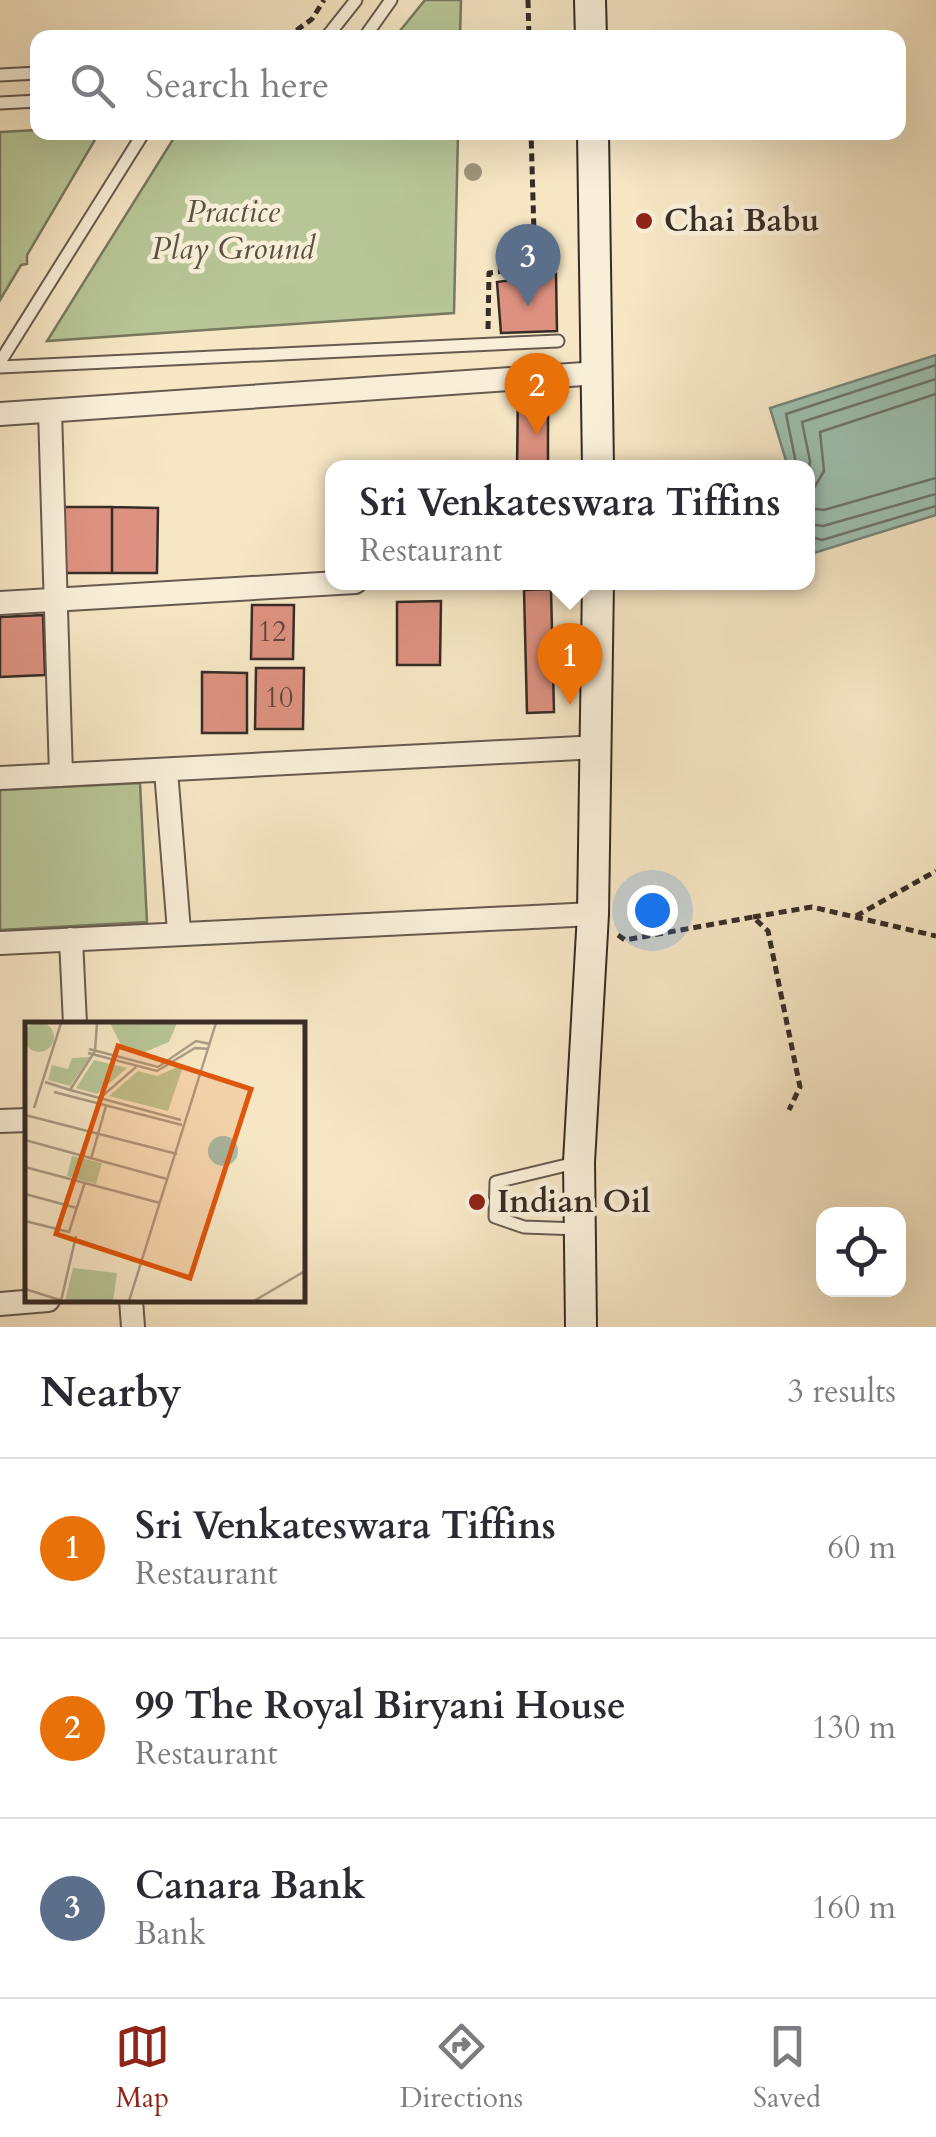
<!DOCTYPE html>
<html lang="en">
<head>
<meta charset="utf-8">
<style>
	body { margin:0; font-family:Cardo,serif; background:#f7f7f7; color:#2b2b33 }
	.controls { position:absolute; right:30px; bottom:30px; display:grid; overflow:hidden; border-radius:20px; box-shadow:0 10px 40px #0002 }
	.controls button { width:90px; height:90px; display:grid; place-items:center; padding:0; border:0; border-bottom:2px solid #e1e1e2; background:#fff; color:#2b2b33; font:50px sans-serif }
	.you { position:absolute; left:652px; top:910px; width:35px; height:35px; margin:-25px; border:8px solid #fff; border-radius:50%; background:#1a73e8; box-shadow:0 0 0 15px #1a73e833 }
	.badge { display:grid; place-items:center; width:65px; height:65px; border-radius:50%; background:#8f2418; color:#fff; font-size:32px; font-weight:700 }
	.pin { position:absolute; translate:-50% -82px; filter:drop-shadow(0 2px 5px #0008) }
	.pin::after { content:''; position:absolute; top:52px; width:35px; height:30px; background:inherit; clip-path:polygon(0 0,100% 0,50% 100%) }
	.popup { position:absolute; left:325px; top:460px; width:490px; height:130px; box-sizing:border-box; display:grid; place-content:center; border-radius:20px; background:#fff; filter:drop-shadow(0 2px 8px #0005); font-size:32px; white-space:nowrap; color:#7c7c81 }
	.popup b { font-size:38px; color:#2b2b33 }
	.popup::after { content:''; position:absolute; left:50%; top:100%; margin-left:-20px; border:20px solid transparent; border-top-color:#fff }
	.list { margin:0; padding:0; list-style:none }
	h2 { display:flex; justify-content:space-between; align-items:center; height:130px; margin:0; padding:0 40px; font-size:42px }
	h2 small { font-size:32px; font-weight:400; color:#7c7c81 }
	.list li { display:grid; grid-template-columns:65px 1fr auto; gap:30px; align-items:center; box-sizing:border-box; height:180px; padding:0 40px; border-top:2px solid #e1e1e2 }
	.list b { display:block; font-size:38px; white-space:nowrap }
	.list p { margin:0; font-size:32px; white-space:nowrap; color:#7c7c81 }
	.list em { font-size:32px; font-style:normal; color:#7c7c81 }
	.icon { flex:none; width:55px; height:55px; fill:none; stroke:currentColor; stroke-width:2; stroke-linecap:round; stroke-linejoin:round }
	.map { position:relative; flex:none; width:936px; height:1327px; overflow:hidden }
	.search { position:absolute; background:#fff; box-shadow:0 10px 40px #0002; left:30px; right:30px; top:30px; height:110px; display:flex; align-items:center; gap:25px; box-sizing:border-box; padding:0 35px; border-radius:20px; color:#7c7c81; font-size:38px }
	.sheet { height:670px; background:#fff }
	nav { display:flex; justify-content:space-around; align-items:center; box-sizing:border-box; height:140px; border-top:2px solid #e1e1e2; background:#fff; font-size:28px; color:#7c7c81 }
	nav a { display:grid; justify-items:center; gap:5px }
	nav .on { color:#8f2418 }
	.map>svg:first-child { display:block }
	.green { fill:#b8c697; stroke:#78795e; stroke-width:2.5 }
	.water { fill:#9dc0b2; stroke:#74857a; stroke-width:2.5 }
	.lines { fill:none; stroke-linecap:round; stroke-linejoin:round }
	.shore { stroke:#6a766c; stroke-width:2.5 }
	.building { fill:#dd9180; stroke:#372c26; stroke-width:2.5 }
	.lane-casing { stroke:#675a4e; stroke-width:15 }
	.street-casing { stroke:#675a4e; stroke-width:26 }
	.secondary-casing { stroke:#372c26; stroke-width:34 }
	.path { stroke:#372c26; stroke-width:5; stroke-dasharray:8 5; stroke-linecap:butt }
	.lane { stroke:#f9efd9; stroke-width:11 }
	.street { stroke:#f9efd9; stroke-width:22 }
	.secondary { stroke:#f9efd9; stroke-width:30 }
	.tree { fill:#9f957c }
	.poi-dot { fill:#8f2418; stroke:#f9efd9; stroke-width:4 }
	.labels { text-anchor:middle; dominant-baseline:central; stroke-width:9; stroke-linejoin:round; paint-order:stroke }
	.number-label { font-size:28px; fill:#60453c }
	.park-label { font-size:32px; font-style:italic; fill:#575242; stroke:#f9efd9 }
	.poi-label { font-size:32px; font-weight:bold; fill:#372c26; stroke:#f9efd9; text-anchor:start }
	.inset-road { fill:none; stroke:#aa9c85; stroke-width:2.5 }
	.view { fill:#df570d; fill-opacity:0.15; stroke:#df570d; stroke-width:5 }
	.inset-edge { fill:none; stroke:#372c26; stroke-width:5 }
</style>
</head>
<body>
<div class="map">
<svg width="936" height="1327" viewBox="0 0 936 1327">
	<rect width="100%" height="100%" fill="#f6e6c4"/>
	<filter id="stains"><feTurbulence type="fractalNoise" baseFrequency=".002" numOctaves="4"/><feColorMatrix values="0 0 0 0 .2 0 0 0 0 .09 0 0 0 0 .02 0 0 0 .5 -.17"/></filter>
	<radialGradient id="worn" r=".72"><stop offset=".6" stop-color="#630" stop-opacity="0"/><stop offset="1" stop-color="#630" stop-opacity=".3"/></radialGradient>
	<path class="green" d="M 425,0 L 461,0 L 460,37 L 395,37 Z
		M 37,130 L 99,133 L 27,255 L 27,264 L 21,265 L 0,300 L 0,132 Z
		M 177,133 L 458,133 L 454,313 L 47,341 Z
		M 140,783 L 147,922 L 0,930 L 0,790 Z"/>
	<path class="water" d="M 936,355 L 936,515 L 814,553 L 808,531 L 808,468 L 788,467 L 770,408 Z"/>
	<g class="lines">
		<path class="shore" d="M 797,468 L 786,414 L 936,365
			M 808,476 L 810,461 L 802,422 L 936,379
			M 808,498 L 824,471 L 820,432 L 936,394
			M 808,508 L 824,510 L 936,478
			M 808,524 L 823,526 L 936,494
			M 808,536 L 822,540 L 936,506"/>
	</g>
	<path class="building" d="M 556,274 L 557,331 L 501,333 L 497,282 Z
		M 518,390 L 548,390 L 548,468 L 517,468 Z
		M 63,507 L 112,507 L 112,573 L 63,573 Z
		M 112,507 L 158,508 L 157,573 L 112,573 Z
		M 551,589 L 554,712 L 527,713 L 524,590 Z
		M 441,601 L 440,665 L 397,665 L 397,602 Z
		M 252,605 L 294,605 L 293,659 L 251,659 Z
		M 43,615 L 45,675 L 0,677 L 0,617 Z
		M 256,668 L 304,668 L 303,729 L 255,729 Z
		M 202,672 L 247,673 L 247,733 L 202,733 Z"/>
	<g class="lines">
		<g class="lane-casing">
			<path id="lane" d="M 326,38 L 356,0
				M 364,38 L 391,0
				M 0,75 L 38,73
				M 0,103 L 38,101
				M 0,362 L 144,132
				M 0,367 L 558,341
				M 575,1163 L 496,1182 L 495,1217 L 524,1227 L 578,1229"/>
		</g>
		<g class="street-casing">
			<path id="street" d="M 50,411 L 61,775
				M 0,414 L 598,373
				M 0,603 L 355,582
				M 166,771 L 179,931
				M 0,778 L 598,747
				M 71,939 L 75,1024
				M 0,943 L 593,914
				M 0,1121 L 28,1120
				M 131,1300 L 133,1327
				M 0,1304 L 48,1300"/>
		</g>
		<g class="secondary-casing">
			<path id="secondary" d="M 590,0 L 591,38
				M 593,132 L 598,468
				M 581,1327 L 579,1162 L 593,914 L 598,582"/>
		</g>
		<path class="path" d="M 528,0 L 529,38
			M 286,38 L 312,19 L 324,0
			M 488,329 L 489,273 L 535,267 L 531,132
			M 856,916 L 936,871
			M 753,917 L 812,907 L 936,936
			M 618,935 L 625,940 L 753,917 L 768,931 L 800,1087 L 789,1110"/>
		<use href="#lane" class="lane"/>
		<use href="#street" class="street"/>
		<use href="#secondary" class="secondary"/>
	</g>
	<circle class="tree" cx="473" cy="172" r="9"/>
	<g class="poi-dot">
		<circle cx="644" cy="221" r="10"/>
		<circle cx="477" cy="1202" r="10"/>
	</g>
	<g class="labels">
		<g class="number-label">
			<text x="272" y="632">12</text>
			<text x="279" y="698">10</text>
		</g>
		<g class="park-label">
			<text x="233" y="212">Practice<tspan x="233" dy="37">Play Ground</tspan></text>
		</g>
		<g class="poi-label">
			<text x="664" y="221">Chai Babu</text>
			<text x="497" y="1202">Indian Oil</text>
		</g>
	</g>
	<g transform="translate(25 1022)">
		<rect width="280" height="280" fill="#f6e6c4"/>
		<path d="M-1 15a15 15 0 1 1 30 0a15 15 0 1 1-30 0ZM 85,1 L 152,1 L 144,20 L 115,32 L 96,23 ZM 65,35 L 45,64 L 23,58 L 27,43 L 43,47 L 47,36 ZM 69,38 L 102,46 L 72,72 L 51,66 ZM 159,42 L 143,89 L 84,74 L 113,49 L 132,54 ZM 47,134 L 77,141 L 71,162 L 42,154 ZM 48,246 L 92,251 L 88,279 L 40,279 Z" fill="#b8c697"/>
		<path d="M183 129a15 15 0 1 1 30 0a15 15 0 1 1-30 0Z" fill="#9dc0b2"/>
		<path class="inset-road" d="M 64,27 L 133,45 L 171,19 L 185,22M 63,31 L 132,49 L 170,26 L 184,27M 20,60 L 45,68 L 70,29 L 72,1M 45,68 L 156,98M 29,70 L 157,103M 75,76 L 111,45M 9,86 L 36,1M 0,93 L 152,132M 0,118 L 142,157M 66,137 L 81,84M 0,145 L 135,181M 0,172 L 52,186M 0,199 L 44,210 L 60,160M 0,267 L 35,278M 36,279 L 51,214M 104,279 L 191,1M 229,279 L 280,249"/>
		<path class="view" d="M 93,24 L 226,67 L 165,256 L 31,212 Z"/>
		<rect width="280" height="280" class="inset-edge"/>
	</g>
	<rect width="100%" height="100%" filter="url(#stains)"/>
	<rect width="100%" height="100%" fill="url(#worn)"/>
</svg>
<div class="controls">
<button><svg class="icon" aria-label="locate" viewBox="0 0 24 24"><circle cx="12" cy="12" r="6"/><path d="M12 2v4M12 18v4M2 12h4M18 12h4"/></svg></button>
</div>
<div class="you"></div>
<div class="pin badge" style="left:570px;top:705px;background:#e8710a">1</div>
<div class="popup"><b>Sri Venkateswara Tiffins</b>Restaurant</div>
<div class="pin badge" style="left:537px;top:435px;background:#e8710a">2</div>
<div class="pin badge" style="left:528px;top:306px;background:#5c6f8a">3</div>
<div class="search"><svg class="icon" aria-label="search" viewBox="0 0 24 24"><circle cx="10" cy="10" r="6"/><path d="M15 15l6 6"/></svg>Search here</div>
</div>
<section class="sheet">
<h2>Nearby<small>3 results</small></h2>
<ul class="list">
<li><span class="badge" style="background:#e8710a">1</span><div><b>Sri Venkateswara Tiffins</b><p>Restaurant</p></div><em>60 m</em></li>
<li><span class="badge" style="background:#e8710a">2</span><div><b>99 The Royal Biryani House</b><p>Restaurant</p></div><em>130 m</em></li>
<li><span class="badge" style="background:#5c6f8a">3</span><div><b>Canara Bank</b><p>Bank</p></div><em>160 m</em></li>
</ul>
</section>
<nav>
<a class="on"><svg class="icon" aria-label="map" viewBox="0 0 24 24"><path d="M3 6l6-2 6 2 6-2v14l-6 2-6-2-6 2zM9 4v14M15 6v14"/></svg>Map</a>
<a><svg class="icon" aria-label="directions" viewBox="0 0 24 24"><path d="M12 3l9 9-9 9-9-9zM9 14v-3h6M13 9l2 2-2 2"/></svg>Directions</a>
<a><svg class="icon" aria-label="saved" viewBox="0 0 24 24"><path d="M7 4h10v16l-5-4-5 4z"/></svg>Saved</a>
</nav>
</body>
</html>
